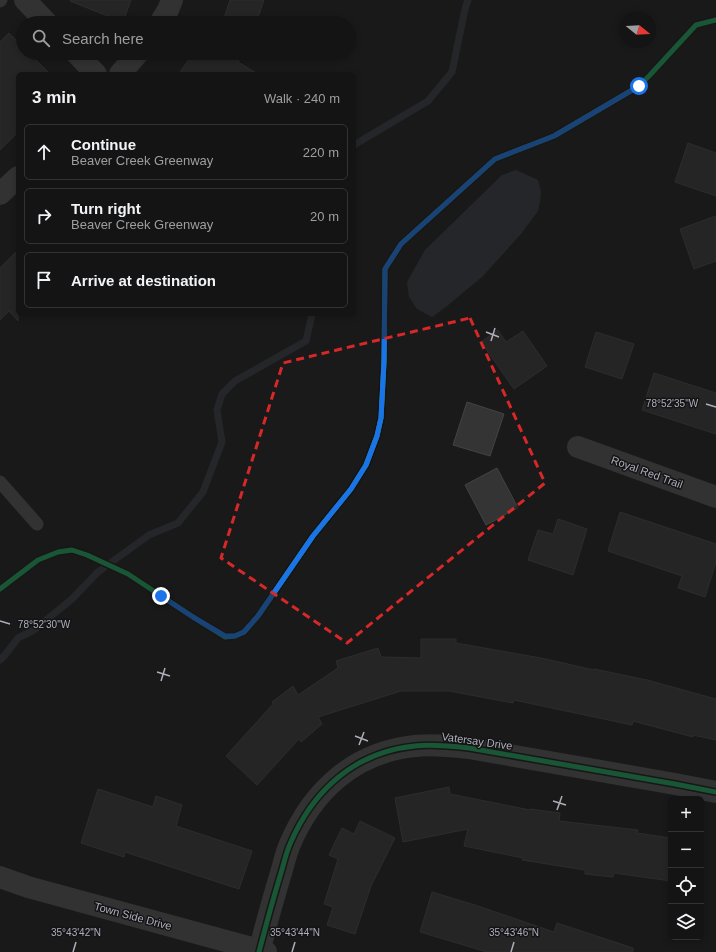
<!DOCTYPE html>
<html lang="en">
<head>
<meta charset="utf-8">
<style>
	body { margin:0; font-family:Arial,sans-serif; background:#1d1d1d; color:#f1f3f6 }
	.controls { position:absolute; right:12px; bottom:12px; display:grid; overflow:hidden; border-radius:6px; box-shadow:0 2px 6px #0003 }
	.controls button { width:36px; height:36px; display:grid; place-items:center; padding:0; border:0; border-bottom:1px solid #333334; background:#141414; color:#f1f3f6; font:20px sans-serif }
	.compass { position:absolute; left:620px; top:12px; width:36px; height:36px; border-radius:50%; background:#141414; box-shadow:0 2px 6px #0003; rotate:108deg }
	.stop { position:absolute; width:12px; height:12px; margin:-9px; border:3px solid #1a73e8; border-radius:50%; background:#fff }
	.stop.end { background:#1a73e8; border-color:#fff; box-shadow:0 1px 4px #0008 }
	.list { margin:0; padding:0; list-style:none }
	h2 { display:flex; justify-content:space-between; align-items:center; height:52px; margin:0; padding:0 16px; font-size:17px }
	h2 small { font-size:13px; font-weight:400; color:#9d9ea0 }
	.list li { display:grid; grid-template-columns:26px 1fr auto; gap:12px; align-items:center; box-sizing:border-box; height:56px; margin:0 8px 8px; padding:0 8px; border:1px solid #333334; border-radius:6px }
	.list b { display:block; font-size:15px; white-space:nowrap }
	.list p { margin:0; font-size:13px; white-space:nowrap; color:#9d9ea0 }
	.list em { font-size:13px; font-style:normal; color:#9d9ea0 }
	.icon { flex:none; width:22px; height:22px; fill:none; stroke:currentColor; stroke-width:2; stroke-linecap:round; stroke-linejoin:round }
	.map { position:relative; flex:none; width:716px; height:952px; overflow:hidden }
	.search { position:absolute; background:#141414; box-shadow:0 2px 6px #0003; left:16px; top:16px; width:340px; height:44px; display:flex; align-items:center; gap:10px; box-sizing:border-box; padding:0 14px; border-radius:22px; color:#9d9ea0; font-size:15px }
	.panel { position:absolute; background:#141414; box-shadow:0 2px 6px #0003; left:16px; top:72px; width:340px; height:244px; border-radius:6px }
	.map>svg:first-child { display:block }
	.water { fill:#32363d }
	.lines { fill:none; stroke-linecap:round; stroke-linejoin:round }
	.stream { stroke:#32363d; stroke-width:7 }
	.building { fill:#343435; stroke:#434346 }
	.service { stroke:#505053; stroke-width:13 }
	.minor { stroke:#505053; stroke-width:22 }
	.cycleway-casing { stroke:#141416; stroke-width:8 }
	.cycleway { stroke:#1a9f57; stroke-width:5 }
	.route { stroke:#1a73e8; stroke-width:5 }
	.marked { fill:none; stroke:#d62828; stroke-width:3; stroke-dasharray:8 5; stroke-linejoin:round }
	.ticks { fill:none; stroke:#adaeb9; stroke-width:1.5 }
	.labels { text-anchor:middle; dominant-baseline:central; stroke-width:3; stroke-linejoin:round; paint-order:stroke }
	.street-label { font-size:11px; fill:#adaeb9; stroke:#141416 }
	.ticks-label { font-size:10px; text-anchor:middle; fill:#adaeb9; stroke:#141416; stroke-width:3; stroke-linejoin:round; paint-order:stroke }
</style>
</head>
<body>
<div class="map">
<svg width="716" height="952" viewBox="0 0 716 952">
	<rect width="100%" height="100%" fill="#1a1a1a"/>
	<path class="water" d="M 516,170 L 538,180 L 541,192 L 540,201 L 538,211 L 521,234 L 482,277 L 447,306 L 432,317 L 417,309 L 409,297 L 407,282 L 425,250 L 502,175 Z"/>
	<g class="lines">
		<path class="stream" d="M 354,145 L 428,101 L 452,72 L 465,9 L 468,0
			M 0,660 L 5,655 L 18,638 L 34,630 L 72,599 L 98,572 L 149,535 L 178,523 L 203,492 L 222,442 L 217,410 L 222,394 L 235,381 L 306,341 L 312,314"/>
	</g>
	<path class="building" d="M 71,0 L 131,0 L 123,22 L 70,1 Z
		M 230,0 L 264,0 L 256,23 L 240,23 L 224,18 Z
		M 9,33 L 23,47 L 23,53 L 29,53 L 50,74 L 18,74 L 18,132 L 0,150 L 0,42 Z
		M 193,53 L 243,53 L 238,62 L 258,74 L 179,74 Z
		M 688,143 L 716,153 L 716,196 L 675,182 Z
		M 716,216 L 716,261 L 694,269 L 680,229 Z
		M 18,250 L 18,321 L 9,311 L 0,320 L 0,268 Z
		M 498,330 L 506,342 L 523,331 L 547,366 L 514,389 L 481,342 Z
		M 596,332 L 634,344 L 622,379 L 585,367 Z
		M 654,373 L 716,393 L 716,434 L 642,410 Z
		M 467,402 L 504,414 L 490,456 L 453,445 Z
		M 497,468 L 518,508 L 486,525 L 465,485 Z
		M 620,512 L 716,544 L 716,562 L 705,597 L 678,588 L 682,576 L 608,551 Z
		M 558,519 L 587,529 L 573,575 L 528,560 L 538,530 L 553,534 Z
		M 421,639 L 456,639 L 456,643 L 541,658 L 594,670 L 594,669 L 647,680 L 716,699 L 716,740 L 693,735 L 693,737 L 633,721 L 632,725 L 514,700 L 513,703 L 449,691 L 401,691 L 318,717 L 322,724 L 301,742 L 299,739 L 257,785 L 226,756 L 273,704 L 272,702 L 293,686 L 298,695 L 338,668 L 336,661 L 378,648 L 381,657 L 421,658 Z
		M 449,787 L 450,794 L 530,810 L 530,809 L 560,813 L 559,821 L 638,830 L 637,833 L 671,838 L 671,881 L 614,873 L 613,877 L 585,874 L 585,870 L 522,860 L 523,858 L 464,846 L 468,829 L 403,842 L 395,798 Z
		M 98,789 L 153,807 L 156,796 L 182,805 L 176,826 L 252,851 L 239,889 L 125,852 L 124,857 L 81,843 Z
		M 360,821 L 395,838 L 371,886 L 355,934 L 327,925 L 333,907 L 324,904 L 338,859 L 329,855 L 342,828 L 354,834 Z
		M 432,892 L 478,906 L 554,932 L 557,923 L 633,948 L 633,952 L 487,952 L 420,932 Z"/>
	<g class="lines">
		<path class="service" d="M 0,1 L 1,0
			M 0,482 L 37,524"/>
		<path class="minor" d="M 25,0 L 47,23
			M 160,23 L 168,10 L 172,0
			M 76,53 L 96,74
			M 120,74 L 138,53
			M 0,194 L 18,177
			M 578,447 L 716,497
			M 0,877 L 28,887 L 266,952
			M 259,952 C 266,925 273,899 281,873 C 284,863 286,853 290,844 C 313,790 355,752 415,746 C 433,744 451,746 469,748 L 675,784 L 716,792"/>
		<g class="cycleway-casing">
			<path id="cycleway" d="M 0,589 L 38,560 L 58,552 L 72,550 L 87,555 L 128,574 L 193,617 L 225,637 L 235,636 L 244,632 L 258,616 L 313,536 L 351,489 L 366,465 L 377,436 L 381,418 L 384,362 L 385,269 L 401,244 L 495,159 L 554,136 L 639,86 L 649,76 L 696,25 L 716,20
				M 259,952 C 266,925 273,899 281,873 C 284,863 286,853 290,844 C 313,790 355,752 415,746 C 433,744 451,746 469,748 L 675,784 L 716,792"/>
		</g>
		<use href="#cycleway" class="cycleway"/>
	</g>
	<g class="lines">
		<path class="route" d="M 161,596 L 193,617 L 225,636 L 235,636 L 244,632 L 258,616 L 313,536 L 351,489 L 366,465 L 377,436 L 381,418 L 384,362 L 385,269 L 401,244 L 495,159 L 554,136 L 639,86"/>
	</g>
	<path d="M0 0H716V952H0ZM 470,318 L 545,483 L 347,643 L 221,558 L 283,363 Z" fill="#1a1a1a" fill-opacity=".55" fill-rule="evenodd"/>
	<path class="marked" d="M 470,318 L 545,483 L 347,643 L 221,558 L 283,363 Z"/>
	<path class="ticks" d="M 486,332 L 499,337M 491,341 L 495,328M 706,404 L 716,407M 0,621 L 10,624M 157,672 L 170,676M 161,681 L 165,668M 355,736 L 368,741M 359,745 L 364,732M 553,801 L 566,805M 557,810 L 562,796M 73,952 L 76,942M 292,952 L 295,942M 511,952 L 514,942"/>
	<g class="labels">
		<g class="street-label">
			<text transform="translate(647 472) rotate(20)">Royal Red Trail</text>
			<text transform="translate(477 741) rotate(8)">Vatersay Drive</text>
			<text transform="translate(133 916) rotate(15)">Town Side Drive</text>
		</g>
	</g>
	<g class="ticks-label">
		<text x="672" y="407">78°52'35"W</text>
		<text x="44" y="628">78°52'30"W</text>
		<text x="76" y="936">35°43'42"N</text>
		<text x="295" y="936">35°43'44"N</text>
		<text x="514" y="936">35°43'46"N</text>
	</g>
</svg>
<div class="controls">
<button>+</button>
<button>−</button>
<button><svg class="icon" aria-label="locate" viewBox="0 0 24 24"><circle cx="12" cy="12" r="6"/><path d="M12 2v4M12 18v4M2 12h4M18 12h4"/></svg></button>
<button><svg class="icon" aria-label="layers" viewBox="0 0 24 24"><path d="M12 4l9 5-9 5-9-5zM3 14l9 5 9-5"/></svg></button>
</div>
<svg class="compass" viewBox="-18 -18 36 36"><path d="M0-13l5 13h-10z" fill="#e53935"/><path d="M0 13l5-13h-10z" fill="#9d9ea0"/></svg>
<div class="stop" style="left:639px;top:86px"></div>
<div class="stop end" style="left:161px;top:596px"></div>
<div class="search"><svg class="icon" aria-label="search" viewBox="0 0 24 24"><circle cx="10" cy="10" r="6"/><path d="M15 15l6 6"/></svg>Search here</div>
<section class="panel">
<h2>3 min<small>Walk · 240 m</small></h2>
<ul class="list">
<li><svg class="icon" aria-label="ahead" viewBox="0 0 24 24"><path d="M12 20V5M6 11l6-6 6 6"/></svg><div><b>Continue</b><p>Beaver Creek Greenway</p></div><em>220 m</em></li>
<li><svg class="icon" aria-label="right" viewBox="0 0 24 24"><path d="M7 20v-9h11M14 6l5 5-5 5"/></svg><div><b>Turn right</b><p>Beaver Creek Greenway</p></div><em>20 m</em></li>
<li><svg class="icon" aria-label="arrive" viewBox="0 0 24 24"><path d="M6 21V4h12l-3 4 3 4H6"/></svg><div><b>Arrive at destination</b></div></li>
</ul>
</section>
</div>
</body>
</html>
